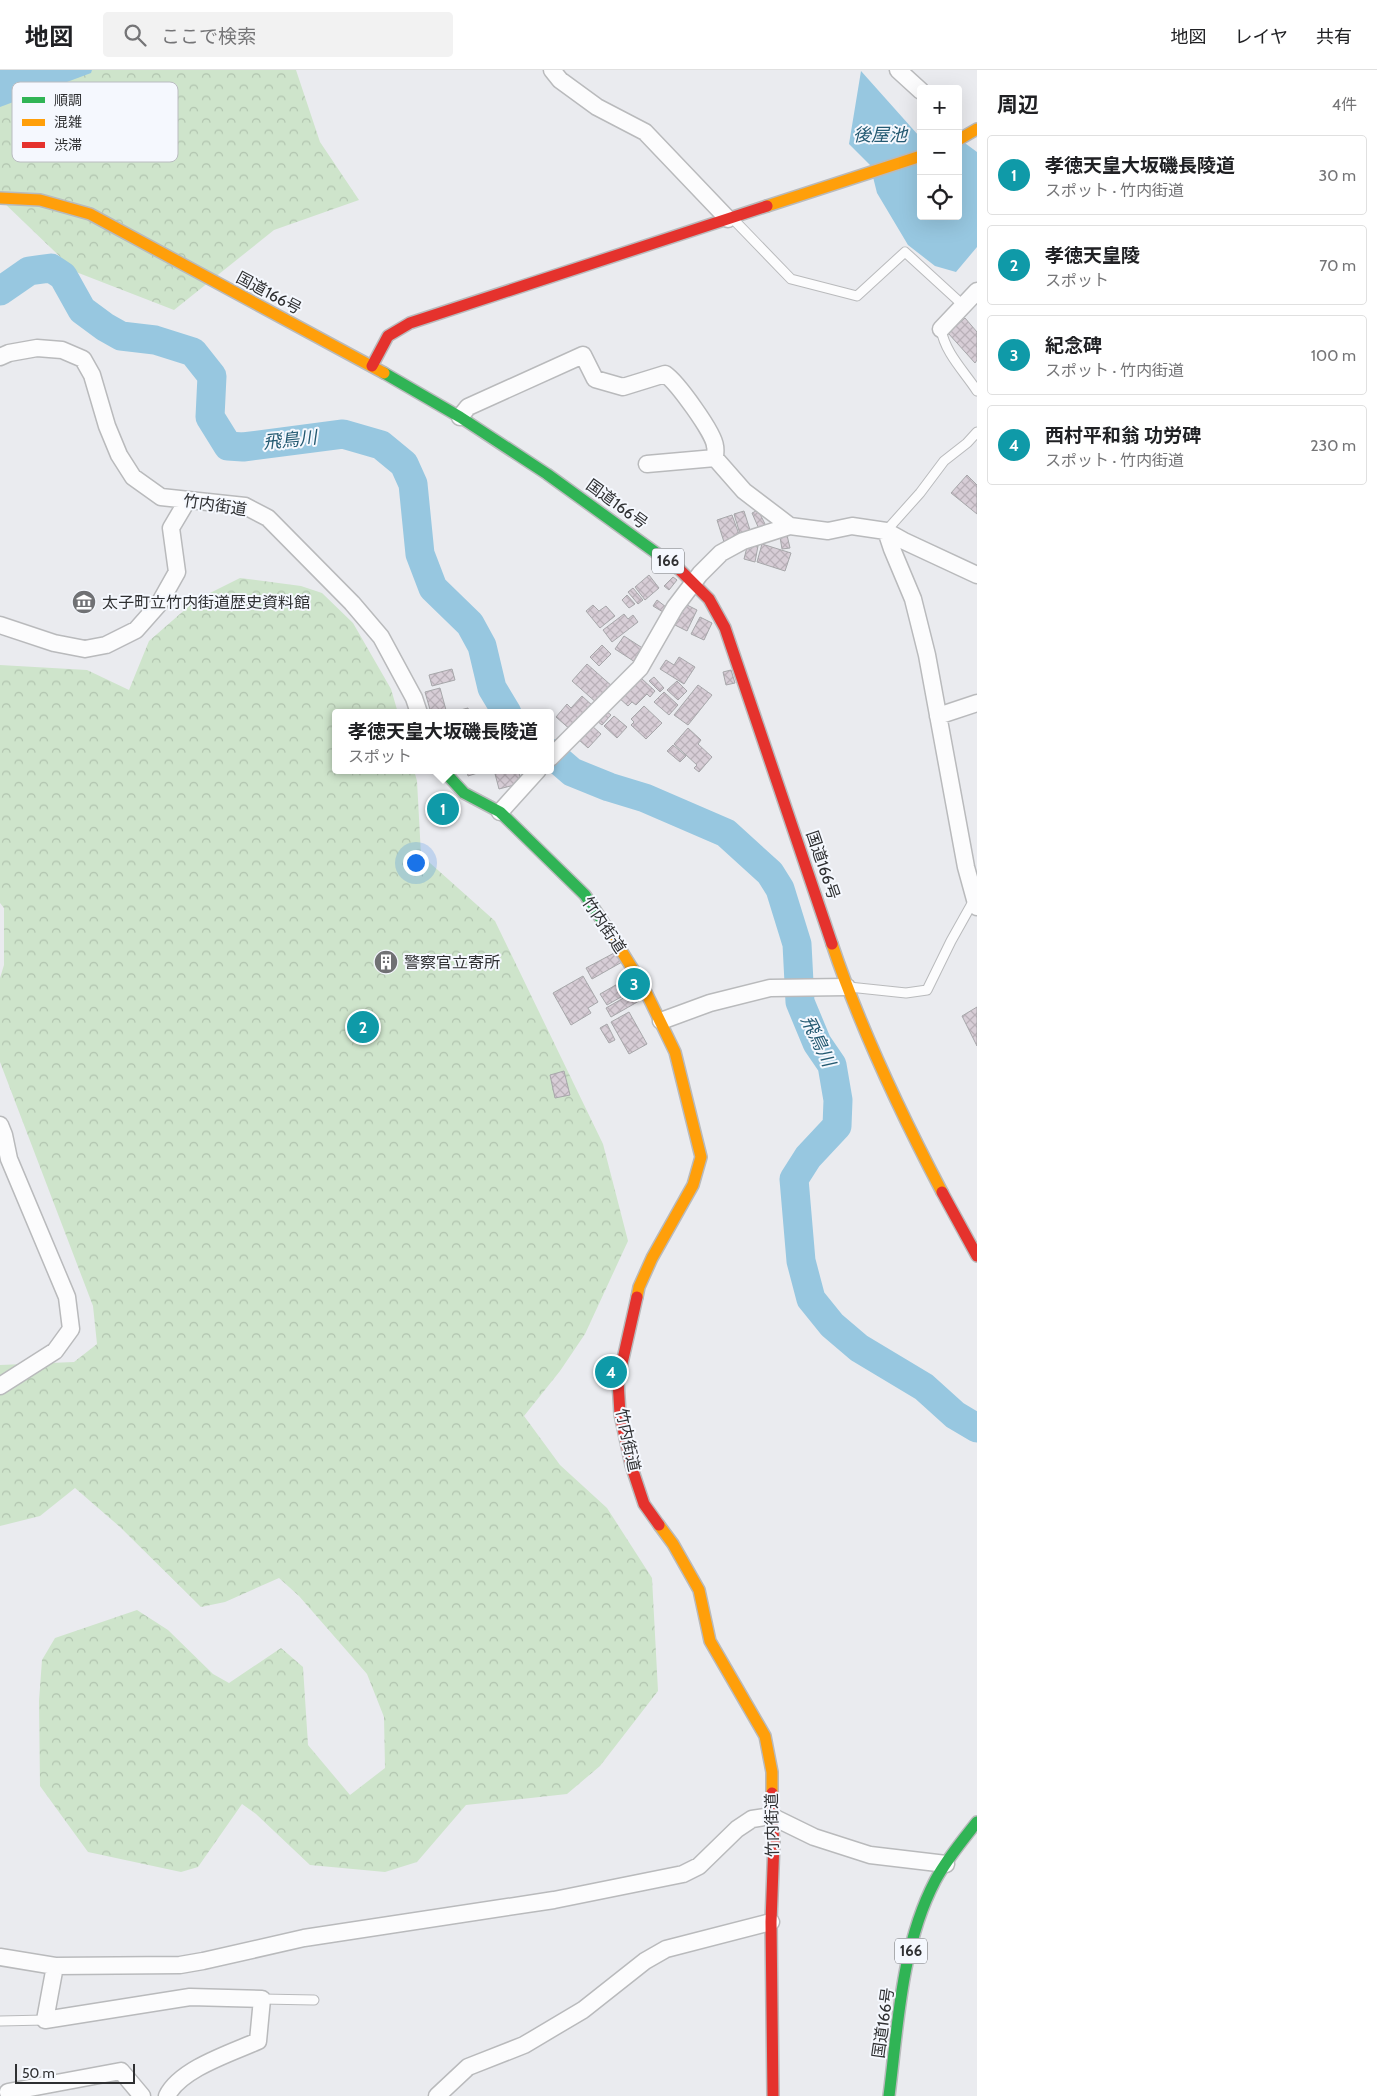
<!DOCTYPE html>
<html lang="ja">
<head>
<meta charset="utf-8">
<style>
	body { margin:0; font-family:Cabin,"Noto Sans JP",sans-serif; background:#f2f2f2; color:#202124 }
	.controls { position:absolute; right:15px; top:15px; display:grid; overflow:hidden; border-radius:5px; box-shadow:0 5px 20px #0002 }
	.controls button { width:45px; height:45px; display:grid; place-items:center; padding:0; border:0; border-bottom:1px solid #e0e0e0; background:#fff; color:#202124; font:25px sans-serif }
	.scale { position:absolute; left:15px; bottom:12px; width:120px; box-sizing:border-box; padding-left:5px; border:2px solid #2f3032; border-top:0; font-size:14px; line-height:18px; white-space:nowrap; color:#2f3032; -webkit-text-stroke:4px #f5f8fe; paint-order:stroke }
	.you { position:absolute; left:415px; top:792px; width:18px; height:18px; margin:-12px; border:4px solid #fff; border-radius:50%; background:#1a73e8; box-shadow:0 0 0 8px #1a73e833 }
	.badge { display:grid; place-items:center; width:32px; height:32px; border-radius:50%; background:#db2777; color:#fff; font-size:16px; font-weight:700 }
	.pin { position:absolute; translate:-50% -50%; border:2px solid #fff; box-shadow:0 1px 5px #0006 }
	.popup { position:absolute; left:332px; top:639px; width:222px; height:65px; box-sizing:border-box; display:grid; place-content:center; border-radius:5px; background:#fff; filter:drop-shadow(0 1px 4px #0005); font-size:16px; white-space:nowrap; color:#757577 }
	.popup b { font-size:19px; color:#202124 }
	.popup::after { content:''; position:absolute; left:50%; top:100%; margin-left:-10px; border:10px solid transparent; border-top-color:#fff }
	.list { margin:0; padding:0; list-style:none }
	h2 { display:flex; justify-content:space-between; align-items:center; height:65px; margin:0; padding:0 20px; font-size:21px }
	h2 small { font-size:16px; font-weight:400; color:#757577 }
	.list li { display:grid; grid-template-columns:32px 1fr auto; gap:15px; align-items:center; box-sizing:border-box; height:80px; margin:0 10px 10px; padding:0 10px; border:1px solid #e0e0e0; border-radius:5px }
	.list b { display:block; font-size:19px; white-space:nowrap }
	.list p { margin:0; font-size:16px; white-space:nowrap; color:#757577 }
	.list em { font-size:16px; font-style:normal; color:#757577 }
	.icon { flex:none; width:28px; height:28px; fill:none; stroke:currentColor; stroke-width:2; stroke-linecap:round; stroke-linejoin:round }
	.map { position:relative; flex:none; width:977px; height:2026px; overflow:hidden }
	header { display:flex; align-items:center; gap:30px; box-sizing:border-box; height:70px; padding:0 25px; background:#fff; border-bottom:1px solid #e0e0e0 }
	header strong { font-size:24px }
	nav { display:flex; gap:28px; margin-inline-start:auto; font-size:18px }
	.search { width:350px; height:45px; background:#f2f2f2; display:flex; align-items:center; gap:12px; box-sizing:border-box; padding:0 18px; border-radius:5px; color:#757577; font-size:19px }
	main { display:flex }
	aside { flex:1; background:#fff }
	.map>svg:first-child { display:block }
	.forest { fill:url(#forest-crowns) }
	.water { fill:#97c7e0 }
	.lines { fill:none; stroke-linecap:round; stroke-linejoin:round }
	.river { stroke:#97c7e0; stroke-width:29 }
	.building { fill:url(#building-cross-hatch); stroke:#a7a7aa }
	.lane-casing { stroke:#b9babc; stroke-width:11 }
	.street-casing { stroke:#b9babc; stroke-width:19 }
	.fast-casing { stroke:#b9babc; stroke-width:14 }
	.slow-casing { stroke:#b9babc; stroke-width:14 }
	.jam-casing { stroke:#b9babc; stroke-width:14 }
	.lane { stroke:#fcfcfd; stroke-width:9 }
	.street { stroke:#fcfcfd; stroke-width:16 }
	.fast { stroke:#30b455; stroke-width:11 }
	.slow { stroke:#ff9f0a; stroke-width:11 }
	.jam { stroke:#e5322d; stroke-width:11 }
	.labels { text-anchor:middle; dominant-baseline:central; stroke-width:4; stroke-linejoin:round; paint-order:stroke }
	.shield { fill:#f5f8fe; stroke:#6a6c6f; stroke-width:1 }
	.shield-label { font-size:15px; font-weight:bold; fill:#2f3032 }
	.street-label { font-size:16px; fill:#2f3032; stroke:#f5f8fe }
	.poi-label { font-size:16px; fill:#2f3032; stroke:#f5f8fe; text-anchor:start }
	.water-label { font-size:18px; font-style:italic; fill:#235971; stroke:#f5f8fe }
	.key { fill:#f5f8fe; stroke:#babcc1; stroke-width:1 }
	.key-label { font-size:14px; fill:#2f3032 }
</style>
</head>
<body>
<header>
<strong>地図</strong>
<div class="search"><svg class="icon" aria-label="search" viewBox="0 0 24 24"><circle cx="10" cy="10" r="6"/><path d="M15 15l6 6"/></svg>ここで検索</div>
<nav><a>地図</a><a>レイヤ</a><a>共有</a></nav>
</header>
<main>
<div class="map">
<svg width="977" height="2026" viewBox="0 0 977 2026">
	<defs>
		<pattern id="forest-crowns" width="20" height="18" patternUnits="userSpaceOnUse" patternTransform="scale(1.25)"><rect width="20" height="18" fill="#cee4cb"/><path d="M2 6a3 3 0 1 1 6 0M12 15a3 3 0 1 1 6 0" fill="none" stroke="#b1c4af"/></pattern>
		<pattern id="building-cross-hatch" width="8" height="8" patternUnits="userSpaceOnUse" patternTransform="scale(1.25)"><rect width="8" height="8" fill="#d7cdd6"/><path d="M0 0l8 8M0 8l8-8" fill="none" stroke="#b9b0b8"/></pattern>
	</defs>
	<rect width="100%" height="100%" fill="#eaebef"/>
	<path class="forest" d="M 0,0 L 296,0 L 320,72 L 359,130 L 274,160 L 174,240 L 76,202 L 0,129 Z
		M 240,508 L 301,516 L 322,523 L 353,553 L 391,619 L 398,643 L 336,643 L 336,700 L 414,700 L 417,711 L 421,785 L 495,851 L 603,1074 L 628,1171 L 585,1264 L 560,1301 L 524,1346 L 560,1395 L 607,1438 L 652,1508 L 658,1621 L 600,1696 L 567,1724 L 466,1735 L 417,1792 L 385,1802 L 310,1795 L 256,1744 L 242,1734 L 198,1797 L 181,1802 L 88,1782 L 40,1716 L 39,1631 L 42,1590 L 55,1568 L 137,1540 L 168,1560 L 213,1604 L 229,1613 L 281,1578 L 303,1597 L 308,1675 L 350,1725 L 385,1698 L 384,1647 L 367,1604 L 299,1526 L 279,1508 L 225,1532 L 201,1537 L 120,1457 L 75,1418 L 40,1446 L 0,1456 L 0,1295 L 74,1292 L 97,1274 L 93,1236 L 0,992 L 0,908 L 4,895 L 4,838 L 0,833 L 0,595 L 87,600 L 129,620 L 149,571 L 196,530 Z"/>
	<path class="water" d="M 0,0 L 92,0 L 91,3 L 0,37 Z
		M 861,1 L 919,66 L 921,66 L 921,146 L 958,146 L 958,68 L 977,82 L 977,177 L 956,202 L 935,196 L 908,175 L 877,123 L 870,95 L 849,74 Z"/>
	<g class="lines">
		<path class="river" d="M 0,221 L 29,201 L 51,198 L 63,206 L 82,240 L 105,257 L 121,266 L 155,270 L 193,282 L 212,306 L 210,347 L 228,376 L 243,377 L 343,364 L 381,375 L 404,394 L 413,414 L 420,484 L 433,518 L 470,554 L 482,576 L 492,618 L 507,643
			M 550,683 L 572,702 L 609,717 L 645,728 L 726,763 L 770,803 L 780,819 L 797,874 L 800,932 L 817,973 L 832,995 L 838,1030 L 837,1056 L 808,1087 L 794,1109 L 801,1191 L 811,1229 L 832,1255 L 859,1278 L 924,1317 L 955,1345 L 977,1358"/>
	</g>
	<path class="building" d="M 965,248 L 977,262 L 977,290 L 975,293 L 948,263 Z
		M 967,405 L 977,415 L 977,444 L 951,423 Z
		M 758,440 L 766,456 L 759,459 L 752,443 Z
		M 744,441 L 750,460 L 740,464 L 734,444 Z
		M 732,445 L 740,467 L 724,472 L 717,450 Z
		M 787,465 L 790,478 L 782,479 L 780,467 Z
		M 748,473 L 758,476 L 755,492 L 744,489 Z
		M 762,474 L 791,483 L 785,501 L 757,492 Z
		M 649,505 L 659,518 L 645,530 L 635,517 Z
		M 673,507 L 677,510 L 669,520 L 664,516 Z
		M 633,518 L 643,530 L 638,534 L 628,522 Z
		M 627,525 L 635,534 L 629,538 L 622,530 Z
		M 657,530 L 666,537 L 663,542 L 653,536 Z
		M 683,533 L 697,540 L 687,561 L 673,554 Z
		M 593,535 L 599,541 L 606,536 L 615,546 L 600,558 L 586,541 Z
		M 624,544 L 628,549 L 633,545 L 638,552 L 612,572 L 603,560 Z
		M 700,547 L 712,553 L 704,570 L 691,564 Z
		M 624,566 L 644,579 L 635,592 L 615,579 Z
		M 602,575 L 611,584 L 599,596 L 590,587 Z
		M 679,587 L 695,597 L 684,614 L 660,599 L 666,590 L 674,595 Z
		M 587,594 L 613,617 L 598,634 L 572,611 Z
		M 452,599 L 455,610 L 432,616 L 429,605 Z
		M 731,600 L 735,613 L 726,615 L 723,602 Z
		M 654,607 L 664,618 L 660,622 L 649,611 Z
		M 641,608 L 655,621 L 650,627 L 647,624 L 636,635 L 632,632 L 628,636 L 618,627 Z
		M 677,611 L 687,621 L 678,630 L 667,620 Z
		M 698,615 L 712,625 L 688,655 L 674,645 Z
		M 440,618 L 446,640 L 431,643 L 425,622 Z
		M 664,622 L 678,635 L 669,645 L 654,632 Z
		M 582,626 L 594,637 L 572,661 L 556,647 L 567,634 L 571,638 Z
		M 644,636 L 662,653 L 646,669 L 631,655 L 634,652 L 631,649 Z
		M 468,638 L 469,643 L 449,643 Z
		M 606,641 L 611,645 L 602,655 L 597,651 Z
		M 614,646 L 627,657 L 617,668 L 604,656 Z
		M 591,655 L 601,664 L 588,678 L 578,669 Z
		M 688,658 L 701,670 L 698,674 L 712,687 L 699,702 L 694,698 L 697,695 L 674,674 Z
		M 673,675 L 686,686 L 680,692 L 667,681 Z
		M 467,700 L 487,700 L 468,706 Z
		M 494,700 L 518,700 L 522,713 L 499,719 Z
		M 616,882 L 622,892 L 592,909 L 586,898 Z
		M 583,906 L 598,932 L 588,938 L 591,943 L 571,955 L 553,923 Z
		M 628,908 L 635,919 L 607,935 L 600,924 Z
		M 634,922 L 639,931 L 611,947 L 606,938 Z
		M 977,937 L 977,976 L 962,946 Z
		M 629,942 L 647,974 L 629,984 L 611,952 Z
		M 607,954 L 615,970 L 609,973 L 600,958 Z
		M 564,1001 L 570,1025 L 555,1028 L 550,1005 Z"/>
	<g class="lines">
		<g class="lane-casing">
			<path id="lane" d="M 733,149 L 791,209 L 857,226 L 905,182 L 964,236
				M 941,259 C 945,283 964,301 977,321
				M 886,461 L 920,423 L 944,391 L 967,373 L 977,362
				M 849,917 L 906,923 L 927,920 L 951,871 L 974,830
				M 262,1929 L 314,1930
				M 0,1951 L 45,1950"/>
		</g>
		<g class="street-casing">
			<path id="street" d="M 552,0 L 560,10 L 597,37 L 645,62 L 728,149
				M 898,0 L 921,21
				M 941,259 L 977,221
				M 0,287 L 9,283 L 37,278 L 62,280 L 83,289 L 92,305 L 107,356 L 119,385 L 133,407 L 161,427 L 245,436 L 268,448 L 352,533 L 381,567 L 414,628 L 419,643
				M 460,347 L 468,337 L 583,285 L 595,309 L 623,317 L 665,304 C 677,312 714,363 715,376 C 716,379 715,384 715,388
				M 647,394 L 715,388 L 744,421 L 790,456
				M 886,461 L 892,479 L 913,529 L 927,585 L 966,797 L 977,837
				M 0,555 L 54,573 L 85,579 L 106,575 L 136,560 L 159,534 L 177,502 L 171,458 L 187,431
				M 938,646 L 977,633
				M 550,688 L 640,598 L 675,537 L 700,504 L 721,483 L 743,471 L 790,456 L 828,461 L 852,456 L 886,461 L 904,471 L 977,505
				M 500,742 L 538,700
				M 661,951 L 710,933 L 770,918 L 847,917
				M 0,1055 L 4,1065 L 9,1089 L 67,1227 L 71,1259 L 55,1281 L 0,1316
				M 0,1887 L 55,1896 L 180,1895 L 203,1891 L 304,1868 L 554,1830 L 683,1804 L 699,1796 L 737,1759 L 752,1749 L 771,1746 L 814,1767 L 870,1785 L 946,1794
				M 55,1896 L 45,1950 L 190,1927 L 262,1929 L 258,1971 C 231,1983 180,1999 167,2026
				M 8,2022 L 121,2001 L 142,2026
				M 437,2026 L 468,1997 L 524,1975 L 583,1940 L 645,1891 L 666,1879 L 771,1852"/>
		</g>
		<g class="fast-casing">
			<path id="fast" d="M 384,303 L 460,347 L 547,404 L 659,485
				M 443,700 L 464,723 L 500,742 L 585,825 L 609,861
				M 889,2026 C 898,1955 901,1876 935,1811 C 946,1790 962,1771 977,1752"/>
		</g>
		<g class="slow-casing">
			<path id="slow" d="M 958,70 L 977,59
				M 0,128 L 40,130 L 90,144 L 384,303
				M 767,136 L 921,86
				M 609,861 L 642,914 L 675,982 L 701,1087 L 693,1115 L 652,1188 L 639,1217 L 637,1227
				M 832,874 C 861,960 900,1042 942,1122
				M 659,1455 L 673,1474 L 699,1520 L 710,1571 L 765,1666 L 772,1702 L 772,1723"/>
		</g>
		<g class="jam-casing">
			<path id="jam" d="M 372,296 L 388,266 L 410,253 L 767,136
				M 659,485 L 680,500 L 709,529 L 725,558 L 832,874
				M 942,1122 L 977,1186
				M 637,1227 L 618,1311 L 620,1344 L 631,1395 L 644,1434 L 659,1455
				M 772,1723 L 771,1746 L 774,1771 L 771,1852 L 773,2026"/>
		</g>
		<use href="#lane" class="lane"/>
		<use href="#street" class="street"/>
		<use href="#fast" class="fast"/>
		<use href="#slow" class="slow"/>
		<use href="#jam" class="jam"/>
	</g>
	<defs>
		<g id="museum-disc" transform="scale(1.25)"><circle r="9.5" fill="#707174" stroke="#f5f8fe"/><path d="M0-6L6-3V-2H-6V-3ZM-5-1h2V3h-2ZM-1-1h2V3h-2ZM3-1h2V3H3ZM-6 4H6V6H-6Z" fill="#fff"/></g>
		<g id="building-disc" transform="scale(1.25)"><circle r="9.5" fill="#707174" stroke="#f5f8fe"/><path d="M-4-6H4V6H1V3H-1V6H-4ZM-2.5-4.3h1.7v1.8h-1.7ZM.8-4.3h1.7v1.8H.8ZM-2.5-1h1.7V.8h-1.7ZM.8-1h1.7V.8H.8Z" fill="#fff"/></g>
	</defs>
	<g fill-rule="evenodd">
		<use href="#museum-disc" x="84" y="532"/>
		<use href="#building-disc" x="386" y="892"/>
	</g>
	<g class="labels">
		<g class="shield">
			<rect x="652" y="478.5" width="32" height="25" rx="4"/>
			<rect x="895" y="1868.5" width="32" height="25" rx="4"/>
		</g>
		<g class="shield-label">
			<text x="668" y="491">166</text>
			<text x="911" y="1881">166</text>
		</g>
		<g class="street-label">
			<text transform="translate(269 223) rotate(28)">国道166号</text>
			<text transform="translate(617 434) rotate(36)">国道166号</text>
			<text transform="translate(215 435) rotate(9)">竹内街道</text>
			<text transform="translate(823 795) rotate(71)">国道166号</text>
			<text transform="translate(604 855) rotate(56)">竹内街道</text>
			<text transform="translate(628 1370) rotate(78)">竹内街道</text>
			<text transform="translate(772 1755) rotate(-91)">竹内街道</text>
			<text transform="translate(883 1953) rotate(-82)">国道166号</text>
		</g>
		<g class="poi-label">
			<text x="102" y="532">太子町立竹内街道歴史資料館</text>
			<text x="404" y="892">警察官立寄所</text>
		</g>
		<g class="water-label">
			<text x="880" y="65">後屋池</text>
			<text transform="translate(290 370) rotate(-6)">飛鳥川</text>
			<text transform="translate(818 971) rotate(64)">飛鳥川</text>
		</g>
	</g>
	<rect x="12" y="12" width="166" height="80" rx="8" class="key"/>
	<rect x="22" y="27" width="23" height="6" fill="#30b455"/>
	<rect x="22" y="49" width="23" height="7" fill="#ff9f0a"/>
	<rect x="22" y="72" width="23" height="6" fill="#e5322d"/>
	<g class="key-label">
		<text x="54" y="35">順調</text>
		<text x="54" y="57">混雑</text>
		<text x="54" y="80">渋滞</text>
	</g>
</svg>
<div class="controls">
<button>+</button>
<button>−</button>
<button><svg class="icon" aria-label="locate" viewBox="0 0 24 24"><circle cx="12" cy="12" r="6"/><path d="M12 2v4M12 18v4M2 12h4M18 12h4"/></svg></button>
</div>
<div class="scale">50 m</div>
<div class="you"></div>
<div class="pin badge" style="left:443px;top:739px;background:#0f9aa8">1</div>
<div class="popup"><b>孝徳天皇大坂磯長陵道</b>スポット</div>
<div class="pin badge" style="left:363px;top:957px;background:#0f9aa8">2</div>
<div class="pin badge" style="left:634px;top:914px;background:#0f9aa8">3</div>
<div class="pin badge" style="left:611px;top:1302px;background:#0f9aa8">4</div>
</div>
<aside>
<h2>周辺<small>4件</small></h2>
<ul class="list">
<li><span class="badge" style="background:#0f9aa8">1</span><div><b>孝徳天皇大坂磯長陵道</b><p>スポット · 竹内街道</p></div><em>30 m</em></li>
<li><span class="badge" style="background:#0f9aa8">2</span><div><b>孝徳天皇陵</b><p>スポット</p></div><em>70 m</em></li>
<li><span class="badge" style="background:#0f9aa8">3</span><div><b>紀念碑</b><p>スポット · 竹内街道</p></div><em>100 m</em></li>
<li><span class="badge" style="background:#0f9aa8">4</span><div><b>西村平和翁 功労碑</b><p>スポット · 竹内街道</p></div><em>230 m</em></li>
</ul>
</aside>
</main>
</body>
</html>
